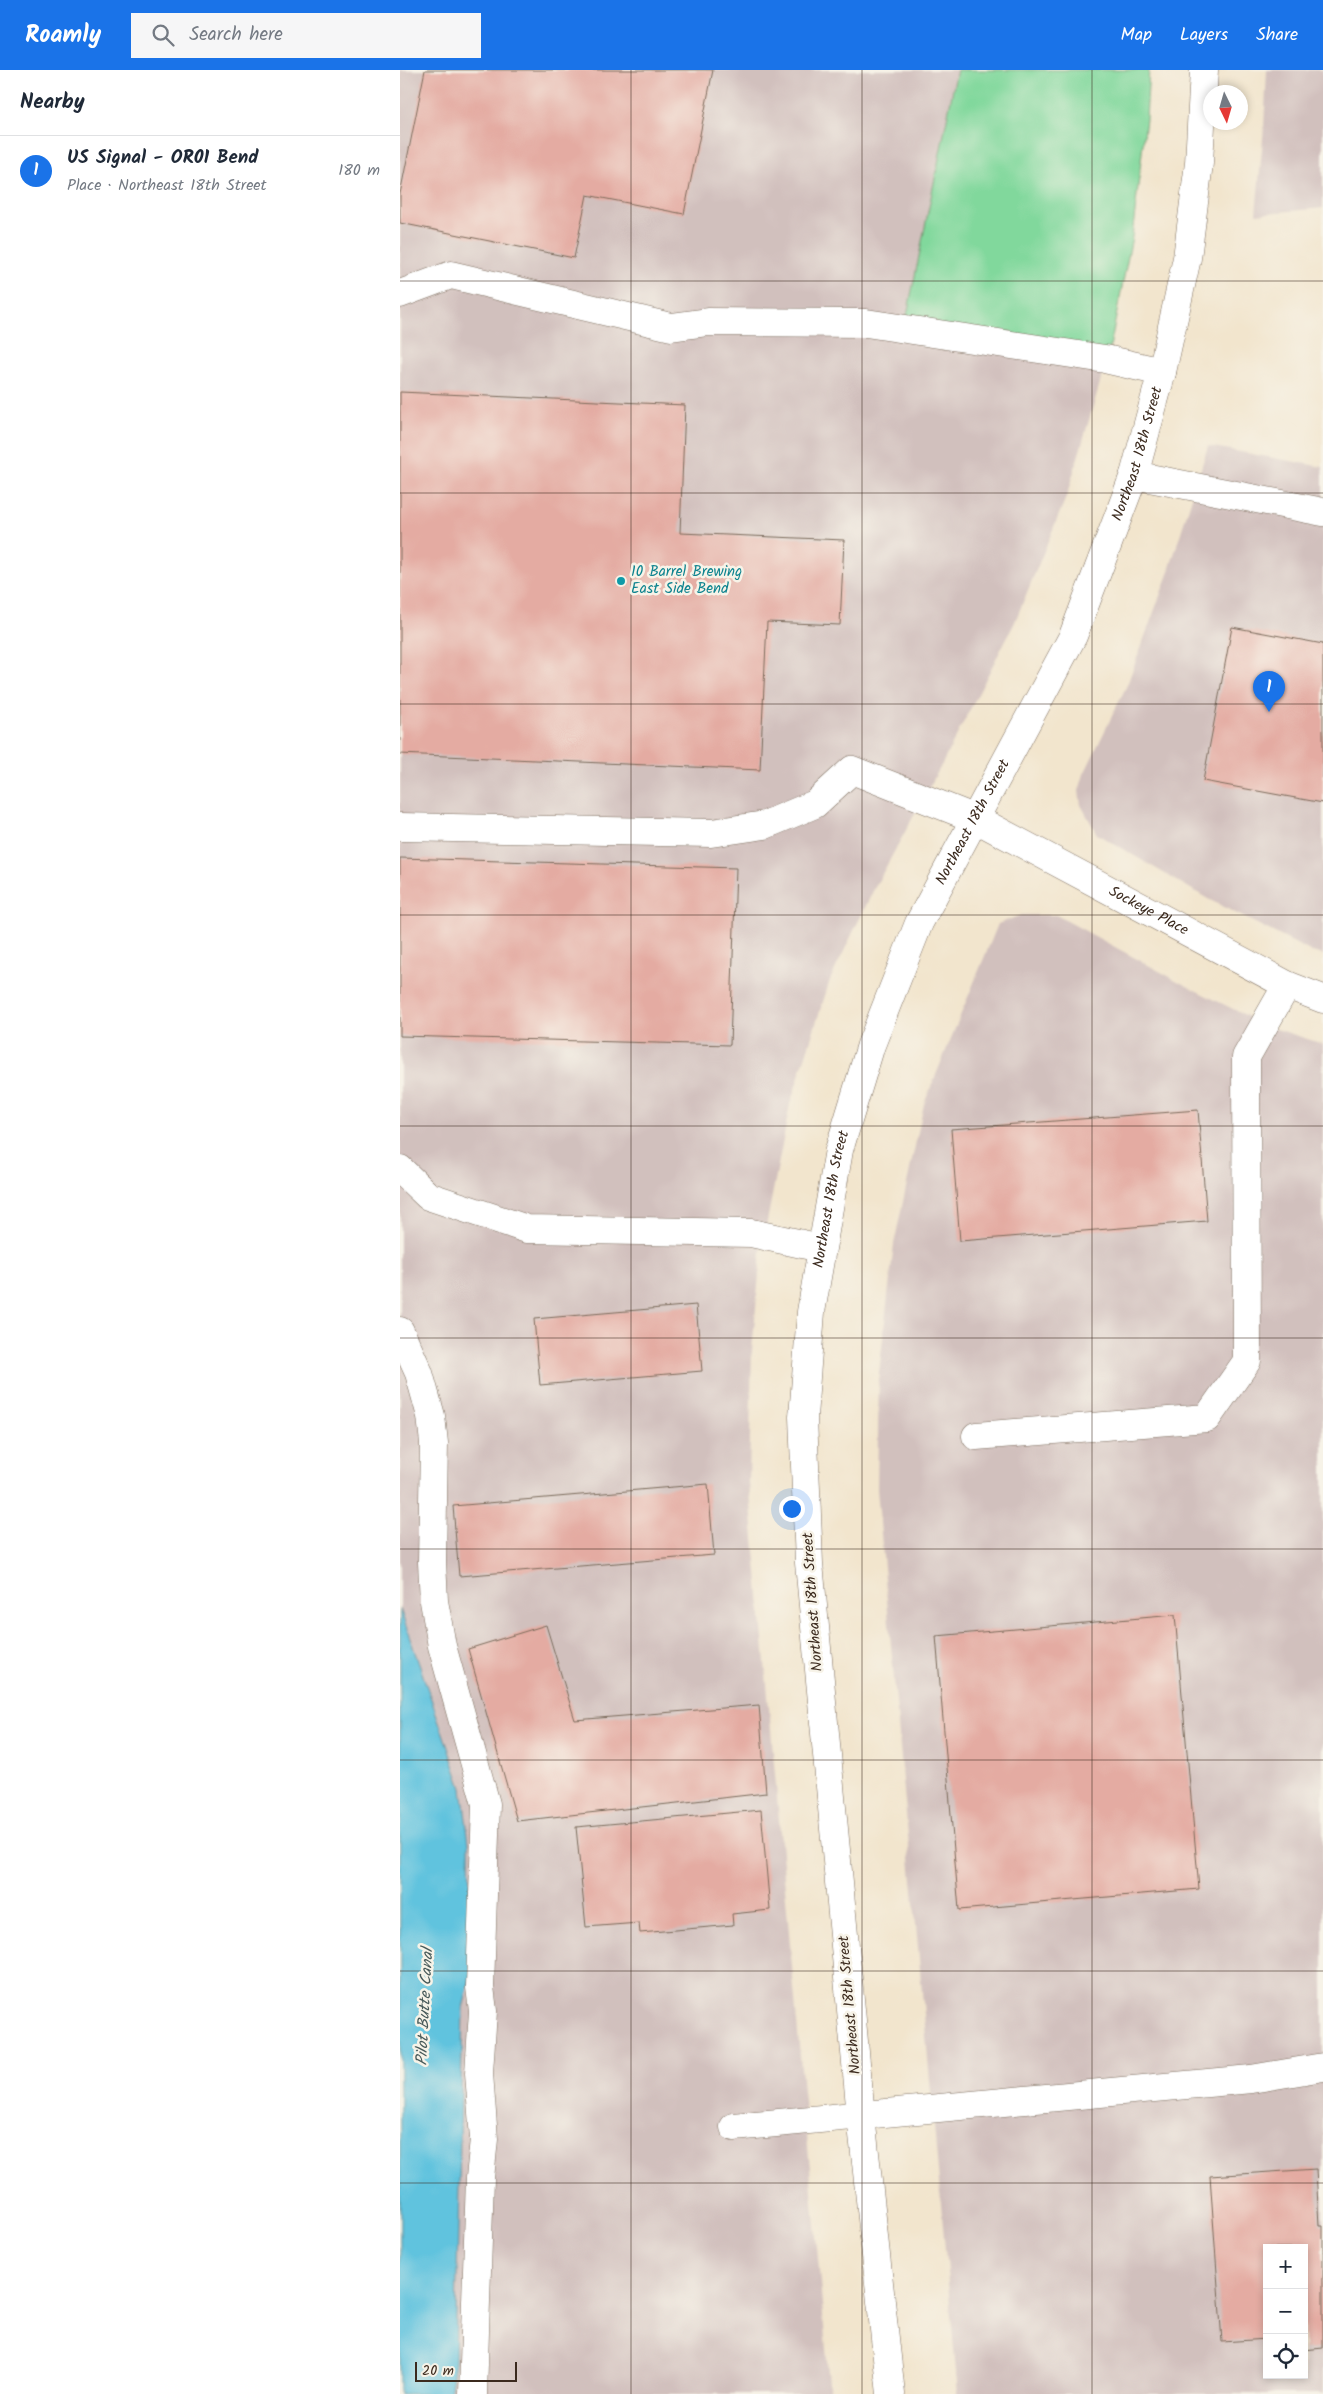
<!DOCTYPE html>
<html lang="en">
<head>
<meta charset="utf-8">
<style>
	body { margin:0; font-family:Kalam,sans-serif; background:#f6f6f7; color:#1f2937 }
	.controls { position:absolute; right:15px; bottom:15px; display:grid; overflow:hidden; border-radius:0px; box-shadow:0 2px 8px #0003 }
	.controls button { width:45px; height:45px; display:grid; place-items:center; padding:0; border:0; border-bottom:1px solid #e0e1e3; background:#fff; color:#1f2937; font:25px sans-serif }
	.compass { position:absolute; left:803px; top:15px; width:45px; height:45px; border-radius:50%; background:#fff; box-shadow:0 2px 8px #0003; rotate:175deg }
	.scale { position:absolute; left:15px; bottom:12px; width:102px; box-sizing:border-box; padding-left:5px; border:2px solid #3b2a1e; border-top:0; font-size:14px; line-height:18px; white-space:nowrap; color:#3b2a1e; -webkit-text-stroke:4px #f7f3e8; paint-order:stroke }
	.you { position:absolute; left:391px; top:1438px; width:18px; height:18px; margin:-12px; border:4px solid #fff; border-radius:50%; background:#1a73e8; box-shadow:0 0 0 8px #1a73e833 }
	.badge { display:grid; place-items:center; width:32px; height:32px; border-radius:50%; background:#1a73e8; color:#fff; font-size:16px; font-weight:700 }
	.pin { position:absolute; translate:-50% -41px; filter:drop-shadow(0 1px 2px #0008) }
	.pin::after { content:''; position:absolute; top:26px; width:18px; height:15px; background:inherit; clip-path:polygon(0 0,100% 0,50% 100%) }
	.list { margin:0; padding:0; list-style:none }
	h2 { display:flex; justify-content:space-between; align-items:center; height:65px; margin:0; padding:0 20px; font-size:21px }
	h2 small { font-size:16px; font-weight:400; color:#747a83 }
	.list li { display:grid; grid-template-columns:32px 1fr auto; gap:15px; align-items:center; box-sizing:border-box; height:70px; padding:0 20px; border-top:1px solid #e0e1e3 }
	.list b { display:block; font-size:19px; white-space:nowrap }
	.list p { margin:0; font-size:16px; white-space:nowrap; color:#747a83 }
	.list em { font-size:16px; font-style:normal; color:#747a83 }
	.icon { flex:none; width:28px; height:28px; fill:none; stroke:currentColor; stroke-width:2; stroke-linecap:round; stroke-linejoin:round }
	.map { position:relative; flex:none; width:923px; height:2324px; overflow:hidden }
	header { display:flex; align-items:center; gap:30px; box-sizing:border-box; height:70px; padding:0 25px; background:#1a73e8; color:#fff }
	header strong { font-size:24px }
	nav { display:flex; gap:28px; margin-inline-start:auto; font-size:18px }
	.search { width:350px; height:45px; background:#f6f6f7; display:flex; align-items:center; gap:12px; box-sizing:border-box; padding:0 18px; border-radius:0px; color:#747a83; font-size:19px }
	main { display:flex }
	aside { flex:1; background:#fff }
	.map>svg:first-child { display:block }
	.industrial { fill:#d1c0bd; fill-rule:evenodd }
	.green { fill:#81d89c; stroke:#5e815d }
	.water { fill:#60c3de; stroke:#4e767e }
	.building { fill:#e4aba2 }
	.lines { fill:none; stroke-linecap:round; stroke-linejoin:round }
	.minor-casing { stroke:#7b6b5b; stroke-width:29 }
	.minor { stroke:#fff; stroke-width:28 }
	.grid { fill:none; stroke:#3b2a1e; stroke-width:1; stroke-opacity:0.55 }
	.culture-dot { fill:#0f9aa8; stroke:#f7f3e8; stroke-width:2 }
	.labels { text-anchor:middle; dominant-baseline:central; stroke-width:5; stroke-linejoin:round; paint-order:stroke }
	.street-label { font-size:15px; fill:#3b2a1e; stroke:#f7f3e8 }
	.culture-label { font-size:15px; fill:#0d838f; stroke:#f7f3e8; text-anchor:start }
	.water-label { font-size:16px; font-style:italic; fill:#465858; stroke:#f7f3e8 }
</style>
</head>
<body>
<header>
<strong>Roamly</strong>
<div class="search"><svg class="icon" aria-label="search" viewBox="0 0 24 24"><circle cx="10" cy="10" r="6"/><path d="M15 15l6 6"/></svg>Search here</div>
<nav><a>Map</a><a>Layers</a><a>Share</a></nav>
</header>
<main>
<aside>
<h2>Nearby<small></small></h2>
<ul class="list">
<li><span class="badge">1</span><div><b>US Signal - OR01 Bend</b><p>Place · Northeast 18th Street</p></div><em>180 m</em></li>
</ul>
</aside>
<div class="map">
<svg width="923" height="2324" viewBox="0 0 923 2324">
	<rect width="100%" height="100%" fill="#f7f3e8"/>
	<filter id="ink" filterUnits="userSpaceOnUse"><feTurbulence type="fractalNoise" baseFrequency=".02" numOctaves="2"/><feDisplacementMap in="SourceGraphic" scale="10" xChannelSelector="R" yChannelSelector="G"/><feConvolveMatrix kernelMatrix="1 2 1 2 8 2 1 2 1" color-interpolation-filters="sRGB"/></filter>
	<filter id="wash" filterUnits="userSpaceOnUse"><feTurbulence type="fractalNoise" baseFrequency=".0096" numOctaves="4" result="noise"/><feDisplacementMap in="SourceGraphic" scale="20" xChannelSelector="R" yChannelSelector="G"/><feGaussianBlur stdDeviation="1.12" result="paint"/><feColorMatrix in="noise" values="0 0 0 0 0 0 0 0 0 0 0 0 0 0 0 0 0 1.4 0 .05"/><feComposite in="paint" operator="in"/></filter>
	<g filter="url(#wash)">
		<rect width="100%" height="100%" fill="#f2e5cd"/>
		<path class="industrial" d="M 0,0 L 557,0 L 506,250 L 709,282 L 667,425 L 614,554 L 542,694 L 475,817 L 430,910 L 390,1034 L 361,1182 L 352,1281 L 349,1412 L 430,2324 L 0,2324 Z
			M 867,0 L 923,0 L 923,138 L 856,144 L 864,57 Z
			M 808,376 L 923,397 L 923,885 L 912,882 L 808,829 L 697,764 L 681,735 L 679,721 L 684,704 L 727,615 L 768,504 Z
			M 621,845 L 656,845 L 783,914 L 867,956 L 923,974 L 923,2324 L 558,2324 L 477,1419 L 479,1303 L 494,1174 L 524,1034 L 598,854 ZM 867,2178 L 904,2178 L 904,2305 L 867,2305 Z"/>
		<path class="green" d="M 557,0 L 749,0 L 746,49 L 732,167 L 709,282 L 506,250 Z"/>
		<path class="water" d="M 0,1539 L 62,1718 L 69,1773 L 71,1906 L 63,1938 L 55,2292 L 50,2324 L 0,2324 Z"/>
		<g id="blocks">
			<path class="building" d="M 25,0 L 313,0 L 284,144 L 187,125 L 174,188 L 0,153 L 0,124 Z
				M 0,322 L 285,335 L 280,463 L 444,470 L 440,555 L 367,552 L 360,700 L 0,684 Z
				M 832,557 L 923,574 L 923,733 L 803,711 Z
				M 0,788 L 336,798 L 330,975 L 0,966 Z
				M 798,1040 L 807,1151 L 560,1171 L 551,1059 Z
				M 296,1235 L 302,1301 L 140,1315 L 134,1249 Z
				M 308,1414 L 314,1485 L 59,1506 L 53,1436 Z
				M 775,1545 L 799,1819 L 559,1840 L 536,1566 Z
				M 146,1555 L 175,1650 L 359,1635 L 366,1723 L 117,1751 L 68,1579 Z
				M 361,1740 L 370,1840 L 332,1844 L 333,1855 L 240,1863 L 239,1853 L 186,1857 L 176,1757 Z
				M 916,2099 L 919,2156 L 923,2156 L 923,2278 L 904,2280 L 904,2178 L 867,2178 L 867,2269 L 822,2272 L 810,2106 Z"/>
		</g>
	</g>
	<g filter="url(#ink)">
		<use href="#blocks" fill-opacity="0" stroke="#7b6b5b" stroke-width="1"/>
		<g class="lines">
			<g class="minor-casing">
				<g id="minor">
					<path d="M 0,224 L 51,205 L 271,257 L 308,252 L 466,253 L 705,289 L 762,302"/>
					<path d="M 734,405 L 923,442"/>
					<path id="s1" d="M 0,757 L 311,763 L 365,755 L 415,734 L 452,700 L 576,749 L 887,915 L 923,929"/>
					<path d="M 0,1099 L 28,1126 L 127,1159 L 351,1163 L 421,1178"/>
					<path d="M 0,1261 L 19,1303 L 31,1346 L 34,1373 L 32,1492 L 34,1531 L 42,1576 L 86,1734 L 80,1917 L 83,1941 L 79,2003 L 84,2069 L 80,2108 L 73,2324"/>
					<path d="M 576,1366 L 807,1348 L 847,1291 L 846,987 L 887,915"/>
					<path d="M 334,2057 L 851,2009 L 923,1997"/>
					<path id="s2" d="M 491,2324 L 461,2046 L 409,1493 L 403,1347 L 411,1242 L 439,1080 L 471,975 L 519,853 L 673,566 L 734,405 L 762,302 L 787,188 L 799,93 L 804,0"/>
				</g>
			</g>
			<use href="#minor" class="minor"/>
		</g>
	</g>
	<path class="grid" d="M 231,0 L 231,2324M 462,0 L 462,2324M 692,0 L 692,2324M 0,211 L 923,211M 0,423 L 923,423M 0,634 L 923,634M 0,845 L 923,845M 0,1056 L 923,1056M 0,1268 L 923,1268M 0,1479 L 923,1479M 0,1690 L 923,1690M 0,1901 L 923,1901M 0,2113 L 923,2113"/>
	<circle class="culture-dot" cx="221" cy="511" r="5"/>
	<g class="labels">
		<g class="street-label">
			<text stroke="none"><textPath href="#s2" startOffset="2011">Northeast 18th Street</textPath></text>
			<text stroke="none"><textPath href="#s2" startOffset="1606">Northeast 18th Street</textPath></text>
			<text stroke="none"><textPath href="#s1" startOffset="799">Sockeye Place</textPath></text>
			<text stroke="none"><textPath href="#s2" startOffset="1201">Northeast 18th Street</textPath></text>
			<text transform="translate(413 1532) rotate(-94)">Northeast 18th Street</text>
			<text transform="translate(450 1935) rotate(-95)">Northeast 18th Street</text>
		</g>
		<g class="culture-label">
			<text x="231" y="502">10 Barrel Brewing<tspan x="231" dy="17">East Side Bend</tspan></text>
		</g>
		<g class="water-label">
			<text transform="translate(25 1937) rotate(-87)">Pilot Butte Canal</text>
		</g>
	</g>
</svg>
<div class="controls">
<button>+</button>
<button>−</button>
<button><svg class="icon" aria-label="locate" viewBox="0 0 24 24"><circle cx="12" cy="12" r="6"/><path d="M12 2v4M12 18v4M2 12h4M18 12h4"/></svg></button>
</div>
<svg class="compass" viewBox="-18 -18 36 36"><path d="M0-13l5 13h-10z" fill="#e53935"/><path d="M0 13l5-13h-10z" fill="#747a83"/></svg>
<div class="scale">20 m</div>
<div class="you"></div>
<div class="pin badge" style="left:869px;top:642px">1</div>
</div>
</main>
</body>
</html>
